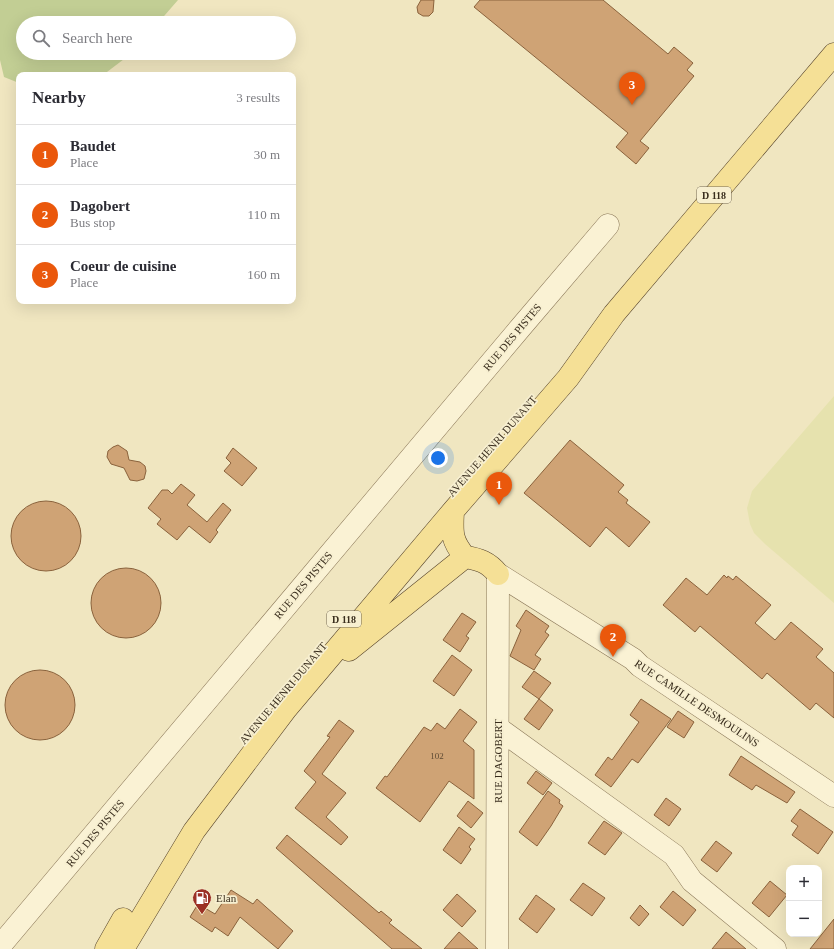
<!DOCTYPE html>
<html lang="en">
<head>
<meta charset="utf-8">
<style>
	body { margin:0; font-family:"Times New Roman",serif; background:#f7f7f7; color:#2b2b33 }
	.controls { position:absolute; right:12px; bottom:12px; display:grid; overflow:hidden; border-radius:8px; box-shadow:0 4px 16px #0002 }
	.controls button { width:36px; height:36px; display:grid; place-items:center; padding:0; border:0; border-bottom:1px solid #e1e1e2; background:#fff; color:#2b2b33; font:20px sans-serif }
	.you { position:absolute; left:438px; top:458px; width:14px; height:14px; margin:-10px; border:3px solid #fff; border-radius:50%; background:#1a73e8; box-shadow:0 0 0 6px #1a73e833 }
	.badge { display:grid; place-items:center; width:26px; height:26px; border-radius:50%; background:#ea580c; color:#fff; font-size:13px; font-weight:700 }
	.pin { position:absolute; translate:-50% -33px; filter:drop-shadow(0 1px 2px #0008) }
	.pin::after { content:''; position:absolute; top:21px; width:14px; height:12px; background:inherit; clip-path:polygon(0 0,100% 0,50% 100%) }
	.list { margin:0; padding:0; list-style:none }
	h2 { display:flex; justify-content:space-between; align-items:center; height:52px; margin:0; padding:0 16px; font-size:17px }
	h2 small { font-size:13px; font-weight:400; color:#7c7c81 }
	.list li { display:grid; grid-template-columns:26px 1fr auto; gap:12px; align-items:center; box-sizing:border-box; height:60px; padding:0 16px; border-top:1px solid #e1e1e2 }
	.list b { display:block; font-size:15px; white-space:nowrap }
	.list p { margin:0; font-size:13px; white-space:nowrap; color:#7c7c81 }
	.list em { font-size:13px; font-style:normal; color:#7c7c81 }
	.icon { flex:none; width:22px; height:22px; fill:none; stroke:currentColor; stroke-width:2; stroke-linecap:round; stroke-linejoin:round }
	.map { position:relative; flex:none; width:834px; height:949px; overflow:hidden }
	.search { position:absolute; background:#fff; box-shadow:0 4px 16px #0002; left:16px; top:16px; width:280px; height:44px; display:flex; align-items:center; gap:10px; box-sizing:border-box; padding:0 14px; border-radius:22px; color:#7c7c81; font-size:15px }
	.panel { position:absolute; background:#fff; box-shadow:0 4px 16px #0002; left:16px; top:72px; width:280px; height:232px; border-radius:8px }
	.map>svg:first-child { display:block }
	.farmland { fill:#e6e2ae }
	.green { fill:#c2ce94 }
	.building { fill:#cfa375; stroke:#8a623c }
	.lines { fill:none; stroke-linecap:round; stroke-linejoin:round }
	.minor-casing { stroke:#8a7758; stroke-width:23 }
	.major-casing { stroke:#57442c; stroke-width:23 }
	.minor { stroke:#faf2d4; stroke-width:22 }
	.major { stroke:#f5e096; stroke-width:22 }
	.labels { text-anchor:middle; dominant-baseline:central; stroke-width:3.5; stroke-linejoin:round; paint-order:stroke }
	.number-label { font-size:9px; fill:#5e4a33 }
	.shield { fill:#f7efd0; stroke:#726753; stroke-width:1 }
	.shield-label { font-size:10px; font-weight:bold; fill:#392d1d }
	.street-label { font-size:11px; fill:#392d1d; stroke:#f7efd0 }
	.poi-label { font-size:11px; fill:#392d1d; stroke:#f7efd0; text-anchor:start }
</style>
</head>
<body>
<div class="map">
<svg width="834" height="949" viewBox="0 0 834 949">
	<rect width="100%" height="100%" fill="#f0e6c0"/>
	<path class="farmland" d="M 834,396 L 834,603 L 765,544 L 754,533 L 750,524 L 747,508 L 752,491 Z"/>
	<path class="green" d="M 0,0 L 178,0 L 158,23 L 23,23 L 23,53 L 132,53 L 103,75 L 19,75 L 19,83 L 4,77 L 0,60 Z"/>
	<path class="building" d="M 421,0 L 434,0 L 433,12 L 429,16 L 423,16 L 418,13 L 417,7 Z
		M 480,0 L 603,0 L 668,54 L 674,47 L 693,63 L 687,70 L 694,76 L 640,141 L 649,148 L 636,164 L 616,147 L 628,133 L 474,7 Z
		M 570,440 L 624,485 L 618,492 L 628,500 L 626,503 L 650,522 L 629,547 L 606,527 L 590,547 L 524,493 Z
		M 118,445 L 127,451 L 129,460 L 140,462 L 145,466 L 146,471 L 144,479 L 137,481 L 130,480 L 124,468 L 111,464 L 107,457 L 108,451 L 113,447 Z
		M 233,448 L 257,468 L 242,486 L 224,471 L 231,463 L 226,458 Z
		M 181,484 L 195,495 L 187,505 L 207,522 L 223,503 L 231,510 L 216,530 L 218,532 L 210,543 L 189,526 L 177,540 L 157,524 L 161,519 L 148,508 L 162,490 L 168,490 L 172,494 Z
		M11 536a35 35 0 1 1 70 0a35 35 0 1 1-70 0Z
		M91 603a35 35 0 1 1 70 0a35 35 0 1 1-70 0Z
		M 724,575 L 727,578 L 728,576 L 733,580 L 736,576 L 771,605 L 755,623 L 775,640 L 791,622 L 823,649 L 816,657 L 834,673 L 834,718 L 816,703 L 810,710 L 767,673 L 762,679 L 700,626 L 695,632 L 663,605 L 686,578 L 707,595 Z
		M 526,610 L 549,626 L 545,632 L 549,635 L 535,655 L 541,659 L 534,670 L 510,656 L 521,630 L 516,626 Z
		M 462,613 L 476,622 L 466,636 L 469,638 L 460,652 L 443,640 Z
		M 452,655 L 472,670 L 454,696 L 433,681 Z
		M5 705a35 35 0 1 1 70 0a35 35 0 1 1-70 0Z
		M 534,671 L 551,683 L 539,699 L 522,687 Z
		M 539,699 L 553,710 L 539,730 L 524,719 Z
		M 641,699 L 671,719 L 638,763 L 632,759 L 611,787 L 595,775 L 608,757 L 612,760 L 639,722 L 630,715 Z
		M 460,709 L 477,722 L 463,741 L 474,750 L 474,799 L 449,781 L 420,822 L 376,788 L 385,776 L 387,777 L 424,727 L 431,731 L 437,723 L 445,729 Z
		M 678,711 L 694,722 L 684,738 L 667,727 Z
		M 339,720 L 354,731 L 322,774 L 346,793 L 326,817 L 348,837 L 341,845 L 295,808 L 316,782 L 304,771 L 330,737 L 327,736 Z
		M 741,756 L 795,792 L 787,803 L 756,785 L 752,790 L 729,775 Z
		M 536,771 L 552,783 L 543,795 L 527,783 Z
		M 548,791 L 560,800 L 559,803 L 563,806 L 551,826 L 537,846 L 519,832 Z
		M 666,798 L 681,809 L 669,826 L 654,815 Z
		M 468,801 L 483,813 L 471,828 L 457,816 Z
		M 800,809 L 833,832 L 818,854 L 792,835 L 798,826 L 791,821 Z
		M 604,821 L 622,833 L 605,855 L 588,843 Z
		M 459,827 L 475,839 L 469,847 L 471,849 L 461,864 L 443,850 Z
		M 287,835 L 379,913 L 381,911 L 392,920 L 389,923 L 422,949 L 392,949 L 276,848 Z
		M 716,841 L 732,853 L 717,872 L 701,860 Z
		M 770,881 L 787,895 L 769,917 L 752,903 Z
		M 583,883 L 605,898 L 592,916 L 570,900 Z
		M 231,890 L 253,904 L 257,899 L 293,931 L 278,949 L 240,917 L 228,936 L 215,927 L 212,932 L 190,917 L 198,904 L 215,914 Z
		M 673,891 L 696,910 L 683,926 L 660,907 Z
		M 457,894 L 476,911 L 462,927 L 443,910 Z
		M 536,895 L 555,909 L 537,933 L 519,919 Z
		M 640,905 L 649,914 L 639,926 L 630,918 Z
		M 834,919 L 834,949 L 810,949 Z
		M 459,932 L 478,949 L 444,949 Z
		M 726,932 L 746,949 L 712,949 Z"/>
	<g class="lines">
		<g class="minor-casing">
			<path id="minor" d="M 498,574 L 633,659 L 640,666 L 834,796
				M 498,728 L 674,855 L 692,881 L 775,949
				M 0,946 L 521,327 L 608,225
				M 497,949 L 498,574"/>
		</g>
		<g class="major-casing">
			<path id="major" d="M 453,511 C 452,533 451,540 465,557 C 479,559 488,562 498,574
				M 349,650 L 465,557
				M 106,949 L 123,919
				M 123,949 L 194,831 L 286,709 L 453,511 L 568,378 L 614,314 L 834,54"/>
		</g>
		<use href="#minor" class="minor"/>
		<use href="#major" class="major"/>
	</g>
	<defs>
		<g id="fuel-pin" transform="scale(1)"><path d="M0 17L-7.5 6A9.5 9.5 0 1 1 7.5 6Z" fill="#9b3025" stroke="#f7efd0"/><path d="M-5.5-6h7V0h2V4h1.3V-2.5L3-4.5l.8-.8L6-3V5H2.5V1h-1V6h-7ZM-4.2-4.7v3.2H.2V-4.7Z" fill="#fff"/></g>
	</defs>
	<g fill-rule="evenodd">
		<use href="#fuel-pin" x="202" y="898"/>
	</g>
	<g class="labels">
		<g class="number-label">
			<text x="437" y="756">102</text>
		</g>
		<g class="shield">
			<rect x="697" y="187" width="34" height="16" rx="3"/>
			<rect x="327" y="611" width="34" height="16" rx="3"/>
		</g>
		<g class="shield-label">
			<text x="714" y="195">D 118</text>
			<text x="344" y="619">D 118</text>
		</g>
		<g class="street-label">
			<text transform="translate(512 337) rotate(-50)">RUE DES PISTES</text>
			<text transform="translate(492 446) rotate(-49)">AVENUE HENRI DUNANT</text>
			<text transform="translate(303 585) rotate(-50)">RUE DES PISTES</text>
			<text transform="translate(283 693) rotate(-50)">AVENUE HENRI DUNANT</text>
			<text transform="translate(697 703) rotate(34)">RUE CAMILLE DESMOULINS</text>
			<text transform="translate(498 761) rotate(-90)">RUE DAGOBERT</text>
			<text transform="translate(95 833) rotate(-50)">RUE DES PISTES</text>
		</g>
		<g class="poi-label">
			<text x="216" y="898">Elan</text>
		</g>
	</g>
</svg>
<div class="controls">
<button>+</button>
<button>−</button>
</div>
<div class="you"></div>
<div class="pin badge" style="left:499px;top:505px">1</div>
<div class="pin badge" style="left:613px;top:657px">2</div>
<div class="pin badge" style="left:632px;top:105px">3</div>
<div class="search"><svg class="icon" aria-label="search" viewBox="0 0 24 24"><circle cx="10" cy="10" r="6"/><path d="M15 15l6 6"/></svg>Search here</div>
<section class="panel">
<h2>Nearby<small>3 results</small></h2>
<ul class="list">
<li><span class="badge">1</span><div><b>Baudet</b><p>Place</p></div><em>30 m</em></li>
<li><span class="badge">2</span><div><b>Dagobert</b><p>Bus stop</p></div><em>110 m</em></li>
<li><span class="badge">3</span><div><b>Coeur de cuisine</b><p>Place</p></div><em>160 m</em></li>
</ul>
</section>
</div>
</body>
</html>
